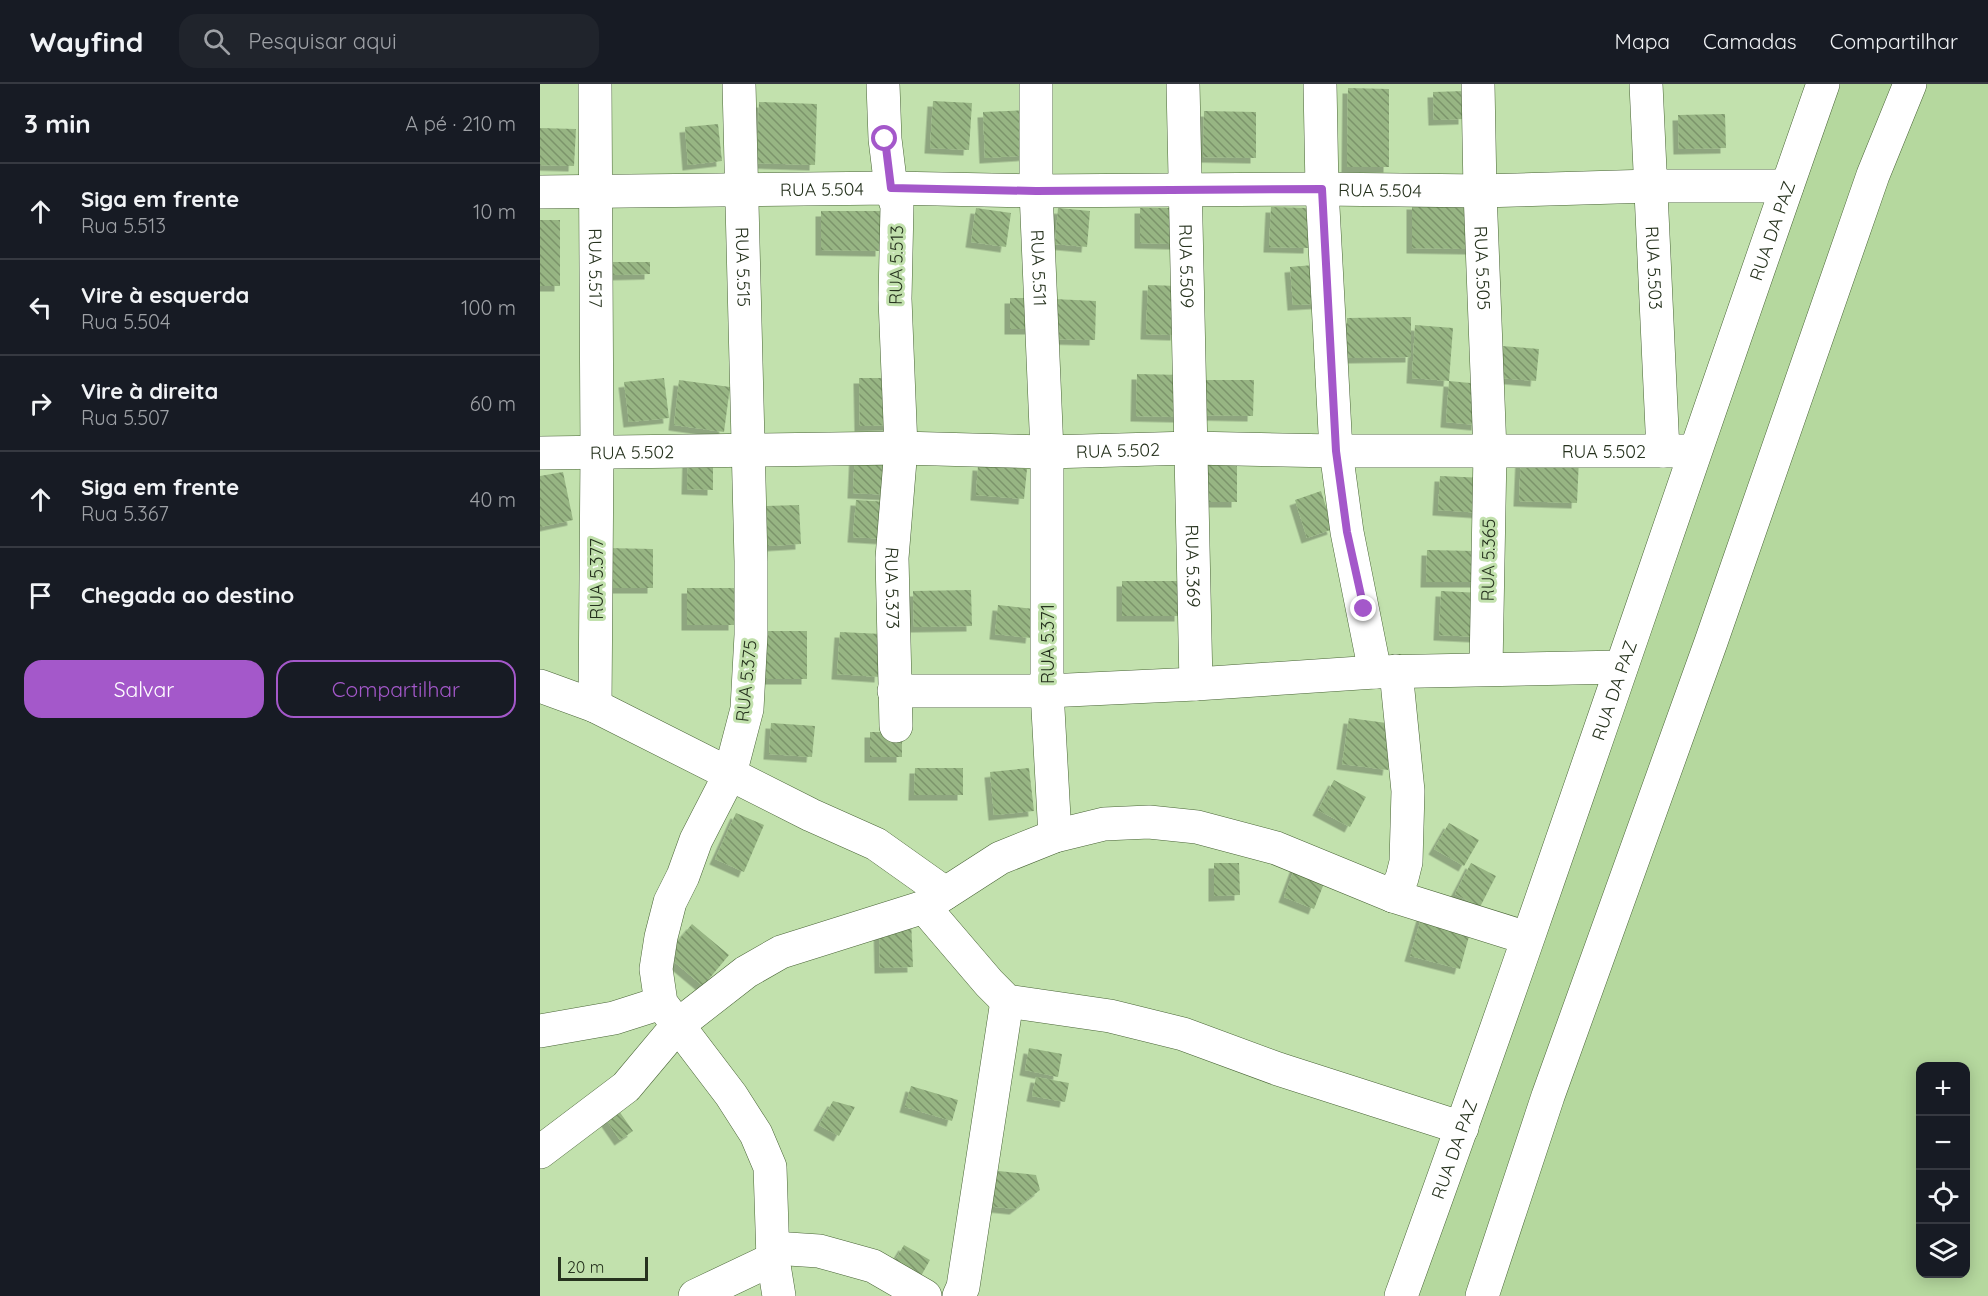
<!DOCTYPE html>
<html lang="pt">
<head>
<meta charset="utf-8">
<style>
	body { margin:0; font-family:Quicksand,sans-serif; background:#20242c; color:#f1f3f6 }
	.controls { position:absolute; right:18px; bottom:18px; display:grid; overflow:hidden; border-radius:12px; box-shadow:0 3px 15px #0003 }
	.controls button { width:54px; height:54px; display:grid; place-items:center; padding:0; border:0; border-bottom:2px solid #363941; background:#171b24; color:#f1f3f6; font:30px sans-serif }
	.scale { position:absolute; left:18px; bottom:15px; width:90px; box-sizing:border-box; padding-left:6px; border:3px solid #26321e; border-top:0; font-size:16px; line-height:21px; white-space:nowrap; color:#26321e; -webkit-text-stroke:4px #c2e1ad; paint-order:stroke }
	.stop { position:absolute; width:18px; height:18px; margin:-14px; border:4px solid #a458ca; border-radius:50%; background:#fff }
	.stop.end { background:#a458ca; border-color:#fff; box-shadow:0 2px 6px #0008 }
	.list { margin:0; padding:0; list-style:none }
	h2 { display:flex; justify-content:space-between; align-items:center; height:78px; margin:0; padding:0 24px; font-size:26px }
	h2 small { font-size:20px; font-weight:400; color:#9ea1a6 }
	.list li { display:grid; grid-template-columns:39px 1fr auto; gap:18px; align-items:center; box-sizing:border-box; height:96px; padding:0 24px; border-top:2px solid #363941 }
	.list b { display:block; font-size:22px; white-space:nowrap }
	.list p { margin:0; font-size:20px; white-space:nowrap; color:#9ea1a6 }
	.list em { font-size:20px; font-style:normal; color:#9ea1a6 }
	.actions { display:flex; gap:12px; padding:18px 24px }
	.actions a { flex:1; padding:14px 0; border:2px solid #a458ca; border-radius:18px; text-align:center; font-size:21px; color:#a458ca }
	.actions .main { background:#a458ca; color:#fff }
	.icon { flex:none; width:33px; height:33px; fill:none; stroke:currentColor; stroke-width:2; stroke-linecap:round; stroke-linejoin:round }
	.map { position:relative; flex:none; width:1448px; height:1212px; overflow:hidden }
	header { display:flex; align-items:center; gap:36px; box-sizing:border-box; height:84px; padding:0 30px; background:#171b24; border-bottom:2px solid #363941 }
	header strong { font-size:28px }
	nav { display:flex; gap:33px; margin-inline-start:auto; font-size:21px }
	.search { width:420px; height:54px; background:#20242c; display:flex; align-items:center; gap:15px; box-sizing:border-box; padding:0 21px; border-radius:18px; color:#9ea1a6; font-size:22px }
	main { display:flex }
	aside { flex:1; background:#171b24 }
	.map>svg:first-child { display:block }
	.built { fill:#b5d89e; fill-rule:evenodd }
	.building { fill:url(#building-back-hatch); filter:url(#shadow) }
	.lines { fill:none; stroke-linecap:round; stroke-linejoin:round }
	.minor-casing { stroke:#496436; stroke-width:34 }
	.minor { stroke:#fff; stroke-width:33 }
	.route { stroke:#a458ca; stroke-width:8 }
	.labels { text-anchor:middle; dominant-baseline:central; stroke-width:6; stroke-linejoin:round; paint-order:stroke }
	.street-label { font-size:18px; fill:#26321e; stroke:#c2e1ad }
</style>
</head>
<body>
<header>
<strong>Wayfind</strong>
<div class="search"><svg class="icon" aria-label="search" viewBox="0 0 24 24"><circle cx="10" cy="10" r="6"/><path d="M15 15l6 6"/></svg>Pesquisar aqui</div>
<nav><a>Mapa</a><a>Camadas</a><a>Compartilhar</a></nav>
</header>
<main>
<aside>
<h2>3 min<small>A pé · 210 m</small></h2>
<ul class="list">
<li><svg class="icon" aria-label="ahead" viewBox="0 0 24 24"><path d="M12 20V5M6 11l6-6 6 6"/></svg><div><b>Siga em frente</b><p>Rua 5.513</p></div><em>10 m</em></li>
<li><svg class="icon" aria-label="left" viewBox="0 0 24 24"><path d="M17 20v-9H6M10 6l-5 5 5 5"/></svg><div><b>Vire à esquerda</b><p>Rua 5.504</p></div><em>100 m</em></li>
<li><svg class="icon" aria-label="right" viewBox="0 0 24 24"><path d="M7 20v-9h11M14 6l5 5-5 5"/></svg><div><b>Vire à direita</b><p>Rua 5.507</p></div><em>60 m</em></li>
<li><svg class="icon" aria-label="ahead" viewBox="0 0 24 24"><path d="M12 20V5M6 11l6-6 6 6"/></svg><div><b>Siga em frente</b><p>Rua 5.367</p></div><em>40 m</em></li>
<li><svg class="icon" aria-label="arrive" viewBox="0 0 24 24"><path d="M6 21V4h12l-3 4 3 4H6"/></svg><div><b>Chegada ao destino</b></div></li>
</ul>
<div class="actions"><a class="main">Salvar</a><a>Compartilhar</a></div>
</aside>
<div class="map">
<svg width="1448" height="1212" viewBox="0 0 1448 1212">
	<defs>
		<pattern id="building-back-hatch" width="6" height="6" patternUnits="userSpaceOnUse" patternTransform="scale(1.5)"><rect width="6" height="6" fill="#97b583"/><path d="M-1 5l2 2M0 0l6 6M5-1l2 2" fill="none" stroke="#7b946b"/></pattern>
		<filter id="shadow"><feDropShadow dx="-5.5" dy="5.5" stdDeviation="0" flood-color="#0004"/></filter>
	</defs>
	<rect width="100%" height="100%" fill="#c2e1ad"/>
	<path class="built" d="M 1295,0 L 1448,0 L 1448,1212 L 867,1212 ZM 1380,982 L 1426,982 L 1426,1190 L 1380,1190 Z"/>
	<path class="building" d="M 808,4 L 849,5 L 849,83 L 807,83 Z
		M 924,7 L 924,35 L 894,36 L 893,8 Z
		M 393,17 L 432,19 L 429,66 L 390,64 Z
		M 219,18 L 277,20 L 275,81 L 217,79 Z
		M 489,26 L 491,71 L 445,74 L 443,28 Z
		M 664,27 L 716,28 L 716,74 L 663,73 Z
		M 1185,30 L 1186,64 L 1139,65 L 1138,31 Z
		M 178,40 L 182,77 L 148,81 L 145,43 Z
		M 0,44 L 36,45 L 34,82 L 0,81 Z
		M 872,120 L 935,121 L 934,165 L 872,164 Z
		M 731,123 L 770,124 L 769,164 L 729,163 Z
		M 436,124 L 471,129 L 466,163 L 431,158 Z
		M 518,124 L 550,127 L 547,163 L 515,160 Z
		M 600,124 L 637,124 L 637,160 L 600,159 Z
		M 281,127 L 341,127 L 341,167 L 281,166 Z
		M 0,136 L 20,136 L 20,202 L 0,202 Z
		M 71,178 L 110,178 L 110,190 L 71,191 Z
		M 785,180 L 788,219 L 753,221 L 750,183 Z
		M 608,201 L 638,202 L 636,251 L 606,250 Z
		M 470,214 L 492,214 L 492,245 L 470,245 Z
		M 514,215 L 556,217 L 555,256 L 513,255 Z
		M 871,233 L 871,273 L 807,274 L 807,234 Z
		M 875,241 L 913,244 L 909,297 L 872,294 Z
		M 962,262 L 999,265 L 996,297 L 960,294 Z
		M 597,290 L 644,291 L 642,333 L 596,332 Z
		M 124,294 L 129,334 L 89,338 L 84,298 Z
		M 319,294 L 351,294 L 353,341 L 320,342 Z
		M 139,296 L 190,303 L 184,348 L 134,341 Z
		M 665,296 L 714,296 L 713,332 L 665,331 Z
		M 909,297 L 941,300 L 937,341 L 906,338 Z
		M 315,366 L 354,368 L 352,411 L 313,409 Z
		M 981,372 L 1039,374 L 1037,419 L 979,417 Z
		M 148,373 L 173,374 L 173,406 L 147,405 Z
		M 665,377 L 697,377 L 697,418 L 665,418 Z
		M 438,381 L 487,385 L 484,415 L 436,411 Z
		M 23,388 L 33,436 L 0,443 L 0,392 Z
		M 900,392 L 945,394 L 943,429 L 898,426 Z
		M 781,407 L 793,445 L 767,454 L 755,416 Z
		M 316,416 L 349,418 L 347,455 L 313,453 Z
		M 259,421 L 261,460 L 228,462 L 226,422 Z
		M 67,464 L 113,465 L 113,504 L 66,504 Z
		M 887,466 L 936,467 L 936,498 L 886,498 Z
		M 582,497 L 640,497 L 640,532 L 582,532 Z
		M 147,504 L 194,504 L 194,541 L 147,541 Z
		M 431,506 L 432,542 L 374,543 L 373,507 Z
		M 901,507 L 941,509 L 939,553 L 899,551 Z
		M 458,521 L 494,525 L 491,554 L 455,550 Z
		M 226,547 L 267,547 L 267,595 L 226,595 Z
		M 300,548 L 342,550 L 340,593 L 297,590 Z
		M 809,634 L 854,640 L 848,686 L 802,680 Z
		M 231,639 L 275,642 L 272,673 L 229,670 Z
		M 330,648 L 362,648 L 362,673 L 330,673 Z
		M 375,684 L 423,684 L 423,711 L 374,711 Z
		M 489,684 L 494,727 L 454,731 L 450,688 Z
		M 794,696 L 826,713 L 810,743 L 778,726 Z
		M 196,729 L 224,741 L 204,788 L 175,775 Z
		M 909,739 L 939,756 L 924,782 L 894,765 Z
		M 757,778 L 788,789 L 774,825 L 744,813 Z
		M 674,779 L 699,779 L 700,811 L 674,812 Z
		M 931,779 L 956,792 L 940,823 L 915,810 Z
		M 882,831 L 931,845 L 920,885 L 870,872 Z
		M 371,835 L 373,883 L 340,884 L 339,837 Z
		M 152,840 L 189,871 L 163,902 L 126,871 Z
		M 489,964 L 522,970 L 518,993 L 485,986 Z
		M 496,993 L 529,999 L 525,1018 L 492,1012 Z
		M 371,1002 L 418,1016 L 412,1037 L 365,1023 Z
		M 293,1017 L 315,1023 L 299,1052 L 279,1041 Z
		M 79,1027 L 93,1047 L 80,1056 L 66,1036 Z
		M 449,1086 L 496,1091 L 500,1106 L 475,1125 L 445,1122 Z
		M 364,1161 L 390,1176 L 381,1192 L 355,1176 Z"/>
	<g class="lines">
		<g class="minor-casing">
			<g id="minor">
				<path id="s1" d="M 55,0 L 57,368 L 55,622"/>
				<path id="s2" d="M 199,0 L 211,477 L 211,551 L 207,625 L 190,690 L 156,756 L 143,792 L 130,818 L 121,853 L 116,885 L 121,919 L 191,1011 L 216,1050 L 230,1083 L 233,1175 L 239,1212"/>
				<path id="s3" d="M 343,0 L 345,55 L 351,104 L 357,122 L 355,215 L 361,364 L 352,474 L 356,642"/>
				<path id="s4" d="M 496,0 L 496,107 L 507,368 L 507,607 L 515,752"/>
				<path id="s5" d="M 643,0 L 656,600"/>
				<path d="M 780,0 L 782,105 L 796,367 L 807,448 L 835,588"/>
				<path id="s6" d="M 938,0 L 940,107 L 950,368 L 946,584"/>
				<path id="s7" d="M 1106,0 L 1123,367"/>
				<path id="s8" d="M 0,108 L 351,104 L 496,107 L 782,105 L 940,107 L 1111,102 L 1247,102"/>
				<path id="s9" d="M 0,369 L 361,364 L 507,368 L 651,364 L 796,367 L 1154,367"/>
				<path d="M 0,602 L 55,622 L 271,731 L 336,760 L 405,809"/>
				<path d="M 354,607 L 507,607 L 656,600 L 835,588 L 1081,583"/>
				<path d="M 853,812 L 862,794 L 866,778 L 868,707 L 856,587"/>
				<path d="M 384,823 L 449,899 L 467,917 L 570,932 L 643,950 L 738,985 L 922,1044"/>
				<path d="M 0,947 L 74,934 L 121,919"/>
				<path d="M 0,1068 L 86,1003 L 138,941 L 206,888 L 241,868 L 384,823 L 460,774 L 515,752 L 564,740 L 609,738 L 657,743 L 736,764 L 853,812 L 987,854"/>
				<path d="M 233,1164 L 279,1167 L 333,1182 L 385,1212"/>
				<path d="M 155,1212 L 233,1175"/>
				<path d="M 419,1212 L 423,1203 L 467,917"/>
				<path id="s10" d="M 861,1212 C 1007,810 1141,404 1283,0"/>
				<path d="M 942,1212 L 1008,1012 L 1171,558 L 1333,91 L 1370,0"/>
			</g>
		</g>
		<use href="#minor" class="minor"/>
	</g>
	<g class="lines">
		<path class="route" d="M 345,55 L 351,104 L 496,107 L 782,105 L 796,367 L 807,448 L 824,525"/>
	</g>
	<g class="labels">
		<g class="street-label">
			<text stroke="none"><textPath href="#s8" startOffset="282">RUA 5.504</textPath></text>
			<text stroke="none"><textPath href="#s8" startOffset="840">RUA 5.504</textPath></text>
			<text stroke="none"><textPath href="#s10" startOffset="1128">RUA DA PAZ</textPath></text>
			<text transform="translate(356 181) rotate(-89)">RUA 5.513</text>
			<text stroke="none"><textPath href="#s5" startOffset="182">RUA 5.509</textPath></text>
			<text stroke="none"><textPath href="#s2" startOffset="183">RUA 5.515</textPath></text>
			<text stroke="none"><textPath href="#s1" startOffset="184">RUA 5.517</textPath></text>
			<text stroke="none"><textPath href="#s4" startOffset="184">RUA 5.511</textPath></text>
			<text stroke="none"><textPath href="#s6" startOffset="184">RUA 5.505</textPath></text>
			<text stroke="none"><textPath href="#s7" startOffset="184">RUA 5.503</textPath></text>
			<text stroke="none"><textPath href="#s9" startOffset="578">RUA 5.502</textPath></text>
			<text stroke="none"><textPath href="#s9" startOffset="1064">RUA 5.502</textPath></text>
			<text stroke="none"><textPath href="#s9" startOffset="92">RUA 5.502</textPath></text>
			<text transform="translate(948 476) rotate(-89)">RUA 5.365</text>
			<text stroke="none"><textPath href="#s5" startOffset="482">RUA 5.369</textPath></text>
			<text transform="translate(56 495) rotate(-90)">RUA 5.377</text>
			<text stroke="none"><textPath href="#s3" startOffset="506">RUA 5.373</textPath></text>
			<text transform="translate(507 560) rotate(-90)">RUA 5.371</text>
			<text transform="translate(206 597) rotate(-84)">RUA 5.375</text>
			<text stroke="none"><textPath href="#s10" startOffset="642">RUA DA PAZ</textPath></text>
			<text stroke="none"><textPath href="#s10" startOffset="156">RUA DA PAZ</textPath></text>
		</g>
	</g>
</svg>
<div class="controls">
<button>+</button>
<button>−</button>
<button><svg class="icon" aria-label="locate" viewBox="0 0 24 24"><circle cx="12" cy="12" r="6"/><path d="M12 2v4M12 18v4M2 12h4M18 12h4"/></svg></button>
<button><svg class="icon" aria-label="layers" viewBox="0 0 24 24"><path d="M12 4l9 5-9 5-9-5zM3 14l9 5 9-5"/></svg></button>
</div>
<div class="scale">20 m</div>
<div class="stop" style="left:345px;top:55px"></div>
<div class="stop end" style="left:824px;top:525px"></div>
</div>
</main>
</body>
</html>
